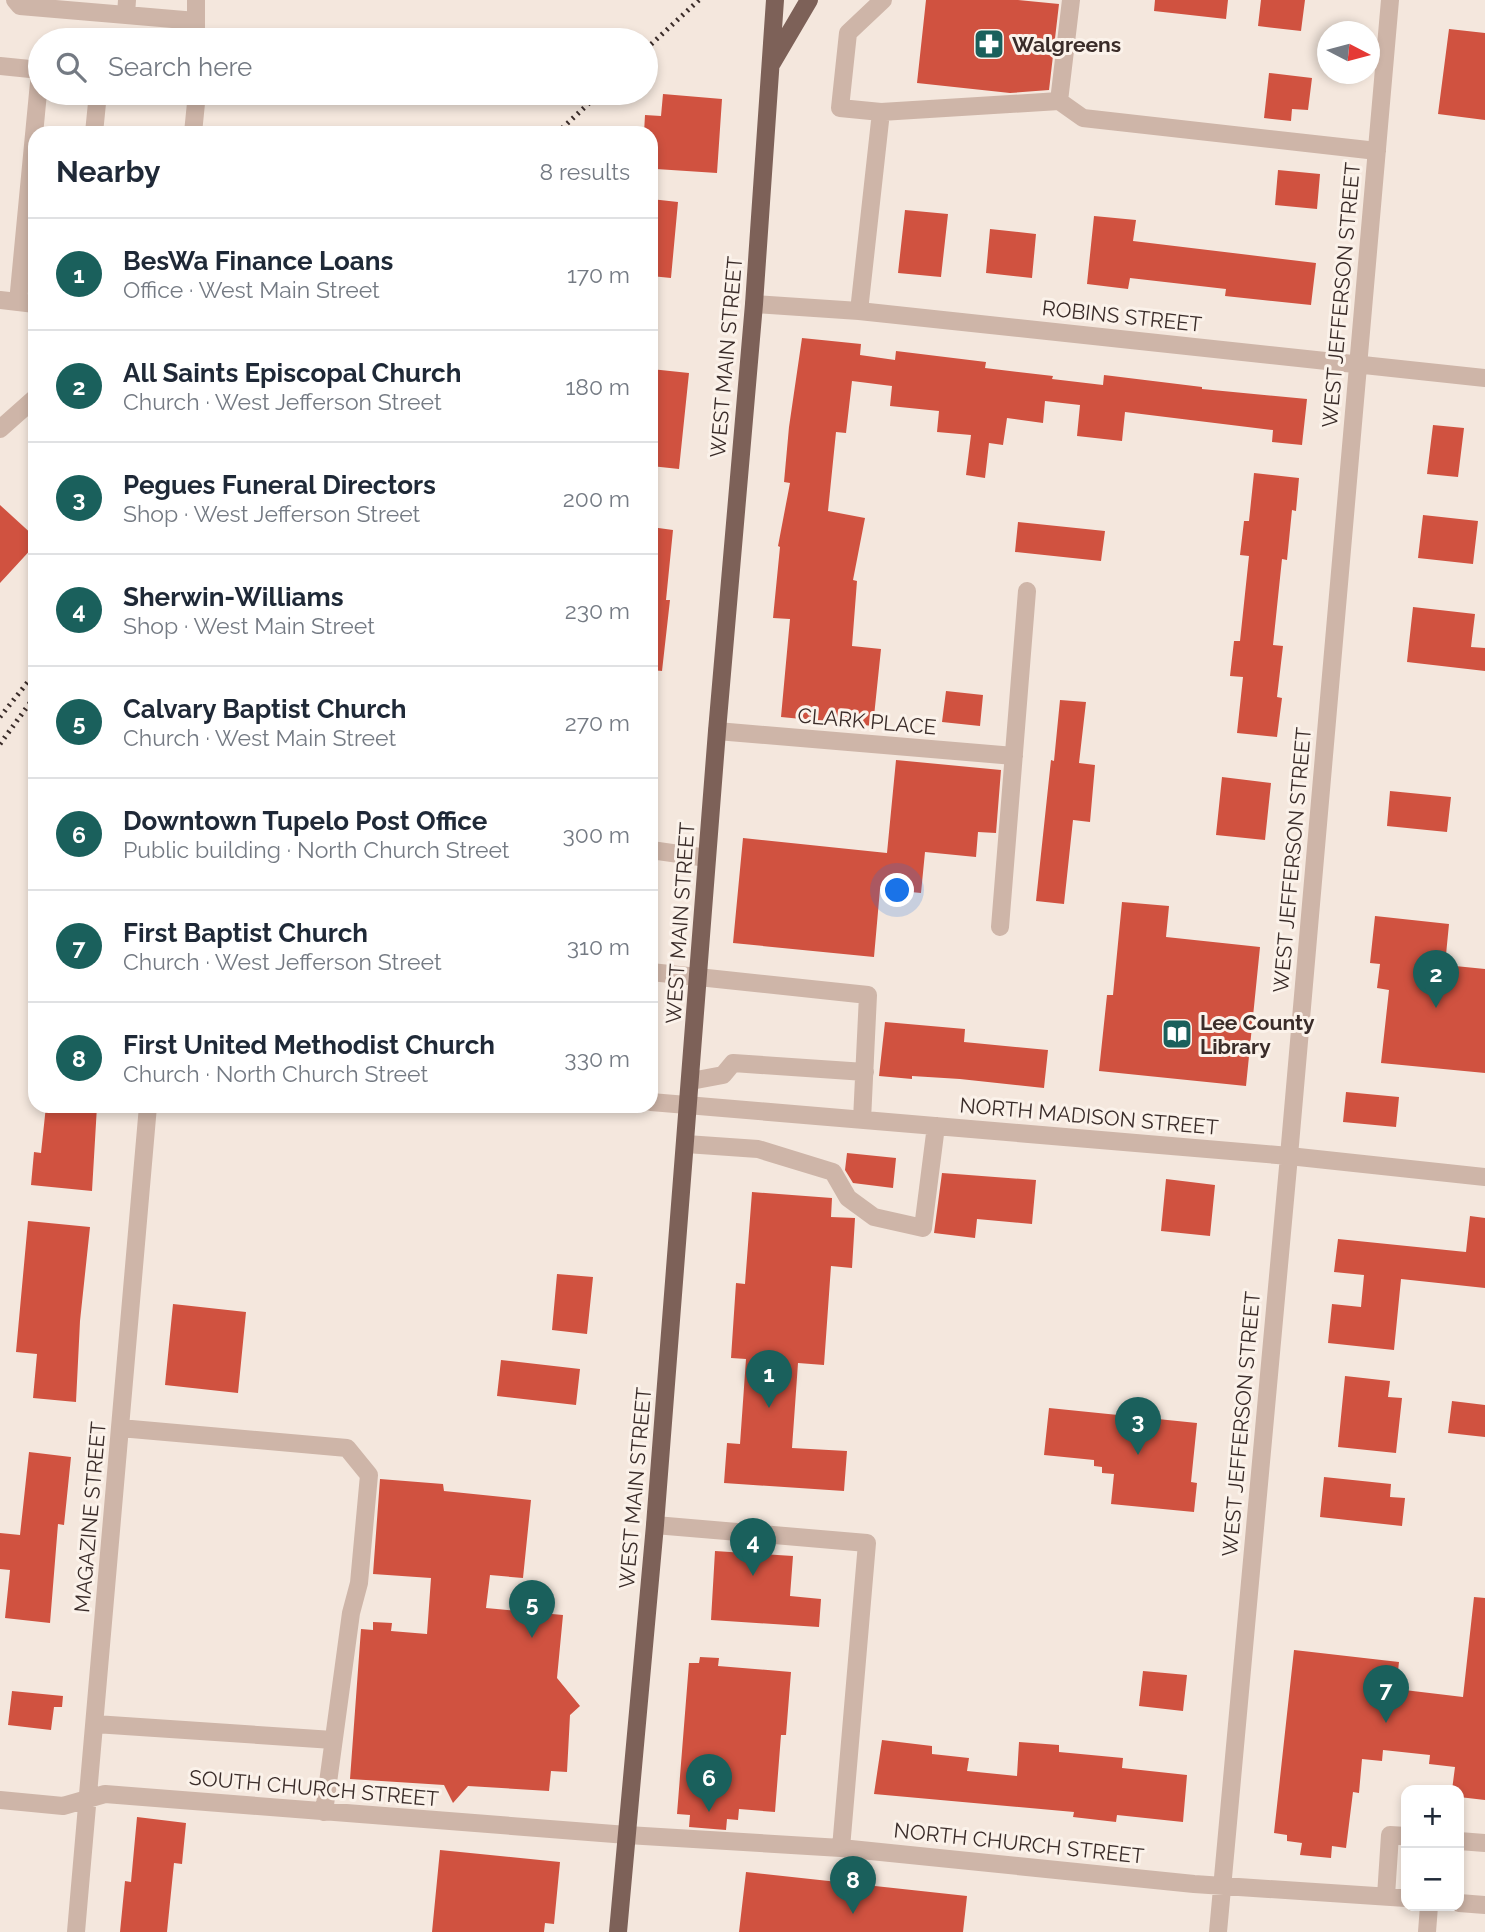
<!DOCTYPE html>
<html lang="en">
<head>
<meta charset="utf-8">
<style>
	body { margin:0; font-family:Raleway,sans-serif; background:#f6f6f7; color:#1f2937 }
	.controls { position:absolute; right:21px; bottom:21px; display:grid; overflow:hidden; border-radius:14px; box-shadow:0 4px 10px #0003 }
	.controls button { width:63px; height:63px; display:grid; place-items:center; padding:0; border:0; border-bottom:2px solid #e0e1e3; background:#fff; color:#1f2937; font:35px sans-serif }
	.compass { position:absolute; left:1317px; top:21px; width:63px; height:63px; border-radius:50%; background:#fff; box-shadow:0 4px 10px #0003; rotate:96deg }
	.you { position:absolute; left:898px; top:891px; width:24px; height:24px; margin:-18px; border:5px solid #fff; border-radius:50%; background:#1a73e8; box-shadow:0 0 0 10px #1a73e833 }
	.badge { display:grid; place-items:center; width:46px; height:46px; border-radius:50%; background:#1a605c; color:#fff; font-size:23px; font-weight:700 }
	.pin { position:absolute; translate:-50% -58px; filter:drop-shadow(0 2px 4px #0008) }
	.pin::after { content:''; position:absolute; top:37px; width:24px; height:21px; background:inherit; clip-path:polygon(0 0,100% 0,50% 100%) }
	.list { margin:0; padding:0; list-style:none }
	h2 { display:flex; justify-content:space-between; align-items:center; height:91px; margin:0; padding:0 28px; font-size:30px }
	h2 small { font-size:23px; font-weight:400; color:#747a83 }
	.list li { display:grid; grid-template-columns:46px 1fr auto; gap:21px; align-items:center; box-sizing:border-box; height:112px; padding:0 28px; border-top:2px solid #e0e1e3 }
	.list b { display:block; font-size:26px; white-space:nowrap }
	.list p { margin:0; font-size:23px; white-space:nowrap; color:#747a83 }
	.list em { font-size:23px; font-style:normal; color:#747a83 }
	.icon { flex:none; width:38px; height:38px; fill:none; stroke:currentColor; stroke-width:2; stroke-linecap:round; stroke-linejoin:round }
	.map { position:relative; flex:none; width:1485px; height:1932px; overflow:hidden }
	.search { position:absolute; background:#fff; box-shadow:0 4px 10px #0003; left:28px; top:28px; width:630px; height:77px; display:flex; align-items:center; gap:18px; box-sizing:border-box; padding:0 24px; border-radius:38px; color:#747a83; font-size:26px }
	.panel { position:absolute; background:#fff; box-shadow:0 4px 10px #0003; left:28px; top:126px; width:630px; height:987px; border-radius:21px }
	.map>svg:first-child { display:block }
	.building { fill:#d05240 }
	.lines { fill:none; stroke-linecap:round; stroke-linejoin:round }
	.minor { stroke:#ceb5a8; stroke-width:18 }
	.major { stroke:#7d6158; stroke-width:18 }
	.rail { stroke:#3a2c29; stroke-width:5; stroke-dasharray:2 5; stroke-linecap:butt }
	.labels { text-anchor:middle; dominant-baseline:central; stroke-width:6; stroke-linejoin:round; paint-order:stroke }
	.poi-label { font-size:21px; font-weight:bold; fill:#3a2c29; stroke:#fbf2ea; text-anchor:start }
	.street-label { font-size:21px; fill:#3a2c29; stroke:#fbf2ea }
</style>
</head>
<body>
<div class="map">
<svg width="1485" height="1932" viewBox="0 0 1485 1932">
	<rect width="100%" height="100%" fill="#f4e7dd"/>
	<path class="building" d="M 926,0 L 1018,0 L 1059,4 L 1049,90 L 1010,93 L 917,83 Z
		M 1155,0 L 1228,0 L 1226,19 L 1154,11 Z
		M 1261,0 L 1305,0 L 1301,31 L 1258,26 Z
		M 1449,29 L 1485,33 L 1485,120 L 1438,114 Z
		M 1269,73 L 1312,78 L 1308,110 L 1292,109 L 1291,121 L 1264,118 Z
		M 663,94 L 722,99 L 717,173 L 656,169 L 657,147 L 651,147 L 651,133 L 644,133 L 645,115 L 661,116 Z
		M 1278,170 L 1320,174 L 1317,209 L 1275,205 Z
		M 651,199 L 678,202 L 671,278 L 651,276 Z
		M 905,210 L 948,214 L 941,277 L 898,273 Z
		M 1094,216 L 1136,220 L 1133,241 L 1316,263 L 1311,305 L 1225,296 L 1226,289 L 1130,278 L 1128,289 L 1087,284 Z
		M 990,229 L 1036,234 L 1032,278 L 986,273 Z
		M 802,338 L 861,344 L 860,355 L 895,360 L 896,351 L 986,362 L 985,368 L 1053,376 L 1052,379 L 1103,385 L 1104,375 L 1202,387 L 1202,389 L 1307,399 L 1302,445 L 1272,442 L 1273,430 L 1125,412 L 1122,441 L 1077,436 L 1080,405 L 1045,401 L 1043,423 L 1007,418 L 1003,445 L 989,443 L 985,478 L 966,475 L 971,435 L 937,432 L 939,411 L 890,406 L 892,386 L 852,381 L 846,433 L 836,432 L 828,511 L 865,518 L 853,580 L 857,581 L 852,646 L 881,649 L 873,726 L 781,717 L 790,619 L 773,618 L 780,547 L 778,546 L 790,483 L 784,482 L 789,427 Z
		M 651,369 L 689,373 L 679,469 L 651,466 Z
		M 1433,425 L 1464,428 L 1458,477 L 1427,474 Z
		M 1254,473 L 1299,478 L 1296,511 L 1292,510 L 1287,560 L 1282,559 L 1273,645 L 1283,646 L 1277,697 L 1282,698 L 1277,737 L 1237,733 L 1243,677 L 1230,676 L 1234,641 L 1240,641 L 1249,556 L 1240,555 L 1244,521 L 1249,521 Z
		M 0,505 L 35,537 L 35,545 L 0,583 Z
		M 1423,515 L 1478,521 L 1473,564 L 1418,558 Z
		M 1018,522 L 1105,531 L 1101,561 L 1015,552 Z
		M 651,527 L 673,530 L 666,600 L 670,600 L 662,671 L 651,670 Z
		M 1413,607 L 1475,614 L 1471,647 L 1485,648 L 1485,671 L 1407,662 Z
		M 946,691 L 983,695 L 980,726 L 942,722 Z
		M 1060,700 L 1086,702 L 1079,763 L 1095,765 L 1090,822 L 1073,820 L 1064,904 L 1036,901 L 1051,760 L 1054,761 Z
		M 896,760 L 1001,770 L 996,833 L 978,832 L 976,857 L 925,852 L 921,893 L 880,889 L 874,957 L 733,943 L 743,838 L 887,853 Z
		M 1222,777 L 1271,783 L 1265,840 L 1216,835 Z
		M 1390,791 L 1451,797 L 1447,832 L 1387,826 Z
		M 1122,902 L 1169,906 L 1166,937 L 1260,947 L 1246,1086 L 1099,1071 L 1107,995 L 1113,995 Z
		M 1375,916 L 1449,924 L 1445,965 L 1485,969 L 1485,1073 L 1381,1063 L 1389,990 L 1377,988 L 1380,964 L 1370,963 Z
		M 885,1022 L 965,1029 L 964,1042 L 1048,1050 L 1044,1088 L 960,1079 L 912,1076 L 912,1079 L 879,1076 Z
		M 1346,1092 L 1399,1097 L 1396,1127 L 1343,1122 Z
		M 46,1106 L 97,1106 L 92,1191 L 31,1185 L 34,1152 L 41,1153 Z
		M 847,1153 L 896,1158 L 893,1188 L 853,1183 L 845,1170 Z
		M 942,1173 L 1036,1180 L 1032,1224 L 977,1219 L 975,1238 L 934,1233 Z
		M 1166,1179 L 1215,1185 L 1210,1236 L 1161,1231 Z
		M 752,1192 L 832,1198 L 831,1217 L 855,1218 L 852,1268 L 831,1266 L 824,1365 L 798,1363 L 792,1448 L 847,1451 L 844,1491 L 724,1483 L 727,1443 L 740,1444 L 746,1359 L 731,1358 L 736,1283 L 745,1284 Z
		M 1470,1216 L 1485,1218 L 1485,1288 L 1401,1279 L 1394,1350 L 1328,1343 L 1332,1304 L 1361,1307 L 1364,1275 L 1334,1272 L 1338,1239 L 1466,1252 Z
		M 28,1221 L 90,1227 L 80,1321 L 76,1402 L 33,1398 L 37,1354 L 16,1352 Z
		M 557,1274 L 593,1277 L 587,1334 L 552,1330 Z
		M 173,1304 L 246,1312 L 238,1393 L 165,1385 Z
		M 501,1360 L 580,1369 L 576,1405 L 497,1396 Z
		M 1345,1376 L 1390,1381 L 1388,1397 L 1402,1398 L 1396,1453 L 1338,1447 Z
		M 1452,1401 L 1485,1405 L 1485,1437 L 1448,1433 Z
		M 1049,1408 L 1197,1423 L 1191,1482 L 1197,1483 L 1194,1512 L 1111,1504 L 1114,1474 L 1102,1473 L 1102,1467 L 1094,1466 L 1094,1460 L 1044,1455 Z
		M 29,1452 L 71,1457 L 64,1525 L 58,1524 L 50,1623 L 5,1618 L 10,1570 L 0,1569 L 0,1533 L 20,1535 Z
		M 1324,1477 L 1391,1484 L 1390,1497 L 1405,1498 L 1402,1526 L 1320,1517 Z
		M 380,1479 L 443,1484 L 444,1491 L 531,1500 L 523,1578 L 490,1575 L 486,1608 L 563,1615 L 557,1678 L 580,1706 L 570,1715 L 567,1772 L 551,1771 L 549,1791 L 468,1786 L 453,1803 L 444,1785 L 350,1779 L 361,1629 L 373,1630 L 373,1622 L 392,1623 L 391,1631 L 427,1634 L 431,1578 L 373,1574 Z
		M 715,1551 L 793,1556 L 790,1596 L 821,1599 L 819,1627 L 711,1620 Z
		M 1474,1597 L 1485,1598 L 1485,1800 L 1459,1797 L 1459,1790 L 1452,1790 L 1455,1767 L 1429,1764 L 1430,1755 L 1383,1750 L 1382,1761 L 1362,1759 L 1359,1793 L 1353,1792 L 1346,1848 L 1332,1846 L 1331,1858 L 1300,1855 L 1302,1843 L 1287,1841 L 1287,1835 L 1274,1833 L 1294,1650 L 1399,1662 L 1396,1689 L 1463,1697 Z
		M 700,1657 L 719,1658 L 718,1666 L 791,1672 L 786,1735 L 781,1735 L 775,1812 L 739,1809 L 738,1820 L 727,1819 L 726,1830 L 689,1827 L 690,1815 L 677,1814 L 689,1663 L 699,1663 Z
		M 1143,1671 L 1187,1675 L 1183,1711 L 1139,1706 Z
		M 12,1691 L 63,1696 L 62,1707 L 54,1707 L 51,1730 L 8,1725 Z
		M 882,1740 L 932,1746 L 932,1754 L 969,1758 L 967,1771 L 1017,1776 L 1019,1742 L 1059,1745 L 1059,1752 L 1123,1758 L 1122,1768 L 1187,1775 L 1183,1822 L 1117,1815 L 1116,1822 L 1073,1817 L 1074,1812 L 874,1794 Z
		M 137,1817 L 186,1823 L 182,1864 L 174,1863 L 167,1932 L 120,1932 L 125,1881 L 131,1882 Z
		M 440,1850 L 560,1862 L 554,1924 L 545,1923 L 544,1932 L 432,1932 Z
		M 746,1872 L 967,1896 L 963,1932 L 739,1932 Z"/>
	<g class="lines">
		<path class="minor" d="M 15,0 L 20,6 L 126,15 L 127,0
			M 196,0 L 196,40
			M 126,15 L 196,21
			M 0,66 L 40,70
			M 1059,101 L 1071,0
			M 881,112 L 1059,101 L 1083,118 L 1377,151
			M 94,133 L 98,93
			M 193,133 L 197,93
			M 0,300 L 35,304
			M 18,302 L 40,72
			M 754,304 L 859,311 L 1485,378
			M 859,311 L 881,112 L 840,108 L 848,33 L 883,0
			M 0,429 L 35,398
			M 717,731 L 1014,756
			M 651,850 L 707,858
			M 1000,927 L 1027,591
			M 651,972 L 868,995 L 862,1120
			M 691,1081 L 723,1075 L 733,1063 L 865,1072
			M 651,1102 L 1289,1156 L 1485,1177
			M 686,1144 L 758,1149 L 833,1172 L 848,1198 L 874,1217 L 923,1228 L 936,1126
			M 120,1428 L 347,1448 L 369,1475 L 359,1583 L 351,1613 L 324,1812
			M 655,1525 L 867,1543 L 841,1848
			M 95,1724 L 333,1740
			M 0,1800 L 63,1806 L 105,1794 L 627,1835 L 841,1848 L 1194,1884 L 1406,1898
			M 1459,1841 L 1485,1843
			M 1386,1896 L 1390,1835 L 1406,1836
			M 1459,1903 L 1485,1905
			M 76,1932 L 148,1106
			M 1218,1932 L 1289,1156 L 1390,0
			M 1427,1932 L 1429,1906"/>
		<path class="major" d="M 772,63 L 809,0
			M 618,1932 L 655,1525 L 717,731 L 754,304 L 775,0"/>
		<path class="rail" d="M 646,49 L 699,0
			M 557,133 L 600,93
			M 0,717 L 35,673
			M 0,744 L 35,696"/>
	</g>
	<defs>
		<g id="pharmacy-square" transform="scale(1.575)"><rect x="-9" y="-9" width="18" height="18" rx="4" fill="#1a605c" stroke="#fbf2ea"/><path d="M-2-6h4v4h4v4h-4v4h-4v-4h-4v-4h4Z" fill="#fff"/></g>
		<g id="library-square" transform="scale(1.575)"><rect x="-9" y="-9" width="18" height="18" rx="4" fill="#1a605c" stroke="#fbf2ea"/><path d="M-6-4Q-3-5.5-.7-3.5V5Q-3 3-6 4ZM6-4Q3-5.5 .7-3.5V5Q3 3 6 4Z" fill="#fff"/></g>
	</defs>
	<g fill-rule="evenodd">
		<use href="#pharmacy-square" x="989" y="44"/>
		<use href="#library-square" x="1177" y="1034"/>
	</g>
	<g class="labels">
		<g class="poi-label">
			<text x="1012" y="44">Walgreens</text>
			<text x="1200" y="1022">Lee County<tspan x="1200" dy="24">Library</tspan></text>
		</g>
		<g class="street-label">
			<text transform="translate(1341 295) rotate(-85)">WEST JEFFERSON STREET</text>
			<text transform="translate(1122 316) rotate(6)">ROBINS STREET</text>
			<text transform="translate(726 357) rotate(-85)">WEST MAIN STREET</text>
			<text transform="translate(867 721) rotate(5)">CLARK PLACE</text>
			<text transform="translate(1292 860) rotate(-85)">WEST JEFFERSON STREET</text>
			<text transform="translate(680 923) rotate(-86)">WEST MAIN STREET</text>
			<text transform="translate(1089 1116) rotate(5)">NORTH MADISON STREET</text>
			<text transform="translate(1241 1424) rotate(-85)">WEST JEFFERSON STREET</text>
			<text transform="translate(635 1488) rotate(-85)">WEST MAIN STREET</text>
			<text transform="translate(90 1517) rotate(-85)">MAGAZINE STREET</text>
			<text transform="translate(314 1788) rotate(5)">SOUTH CHURCH STREET</text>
			<text transform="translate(1019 1843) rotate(6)">NORTH CHURCH STREET</text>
		</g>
	</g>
</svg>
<div class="controls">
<button>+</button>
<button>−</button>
</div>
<svg class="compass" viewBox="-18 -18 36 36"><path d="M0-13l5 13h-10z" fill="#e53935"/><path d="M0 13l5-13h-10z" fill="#747a83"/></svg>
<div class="you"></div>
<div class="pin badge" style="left:769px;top:1408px">1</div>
<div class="pin badge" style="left:1436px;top:1008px">2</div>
<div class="pin badge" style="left:1138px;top:1455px">3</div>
<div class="pin badge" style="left:753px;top:1576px">4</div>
<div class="pin badge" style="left:532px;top:1638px">5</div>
<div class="pin badge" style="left:709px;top:1812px">6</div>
<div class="pin badge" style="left:1386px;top:1723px">7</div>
<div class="pin badge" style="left:853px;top:1914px">8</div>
<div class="search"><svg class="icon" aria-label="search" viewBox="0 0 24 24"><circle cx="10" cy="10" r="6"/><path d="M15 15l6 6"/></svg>Search here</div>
<section class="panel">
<h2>Nearby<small>8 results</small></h2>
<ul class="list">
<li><span class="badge">1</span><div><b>BesWa Finance Loans</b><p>Office · West Main Street</p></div><em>170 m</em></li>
<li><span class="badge">2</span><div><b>All Saints Episcopal Church</b><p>Church · West Jefferson Street</p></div><em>180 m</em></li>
<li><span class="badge">3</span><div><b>Pegues Funeral Directors</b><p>Shop · West Jefferson Street</p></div><em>200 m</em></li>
<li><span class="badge">4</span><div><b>Sherwin-Williams</b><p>Shop · West Main Street</p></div><em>230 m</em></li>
<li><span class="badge">5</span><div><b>Calvary Baptist Church</b><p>Church · West Main Street</p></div><em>270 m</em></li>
<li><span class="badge">6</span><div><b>Downtown Tupelo Post Office</b><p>Public building · North Church Street</p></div><em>300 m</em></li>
<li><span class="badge">7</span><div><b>First Baptist Church</b><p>Church · West Jefferson Street</p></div><em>310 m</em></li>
<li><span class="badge">8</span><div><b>First United Methodist Church</b><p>Church · North Church Street</p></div><em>330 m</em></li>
</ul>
</section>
</div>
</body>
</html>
